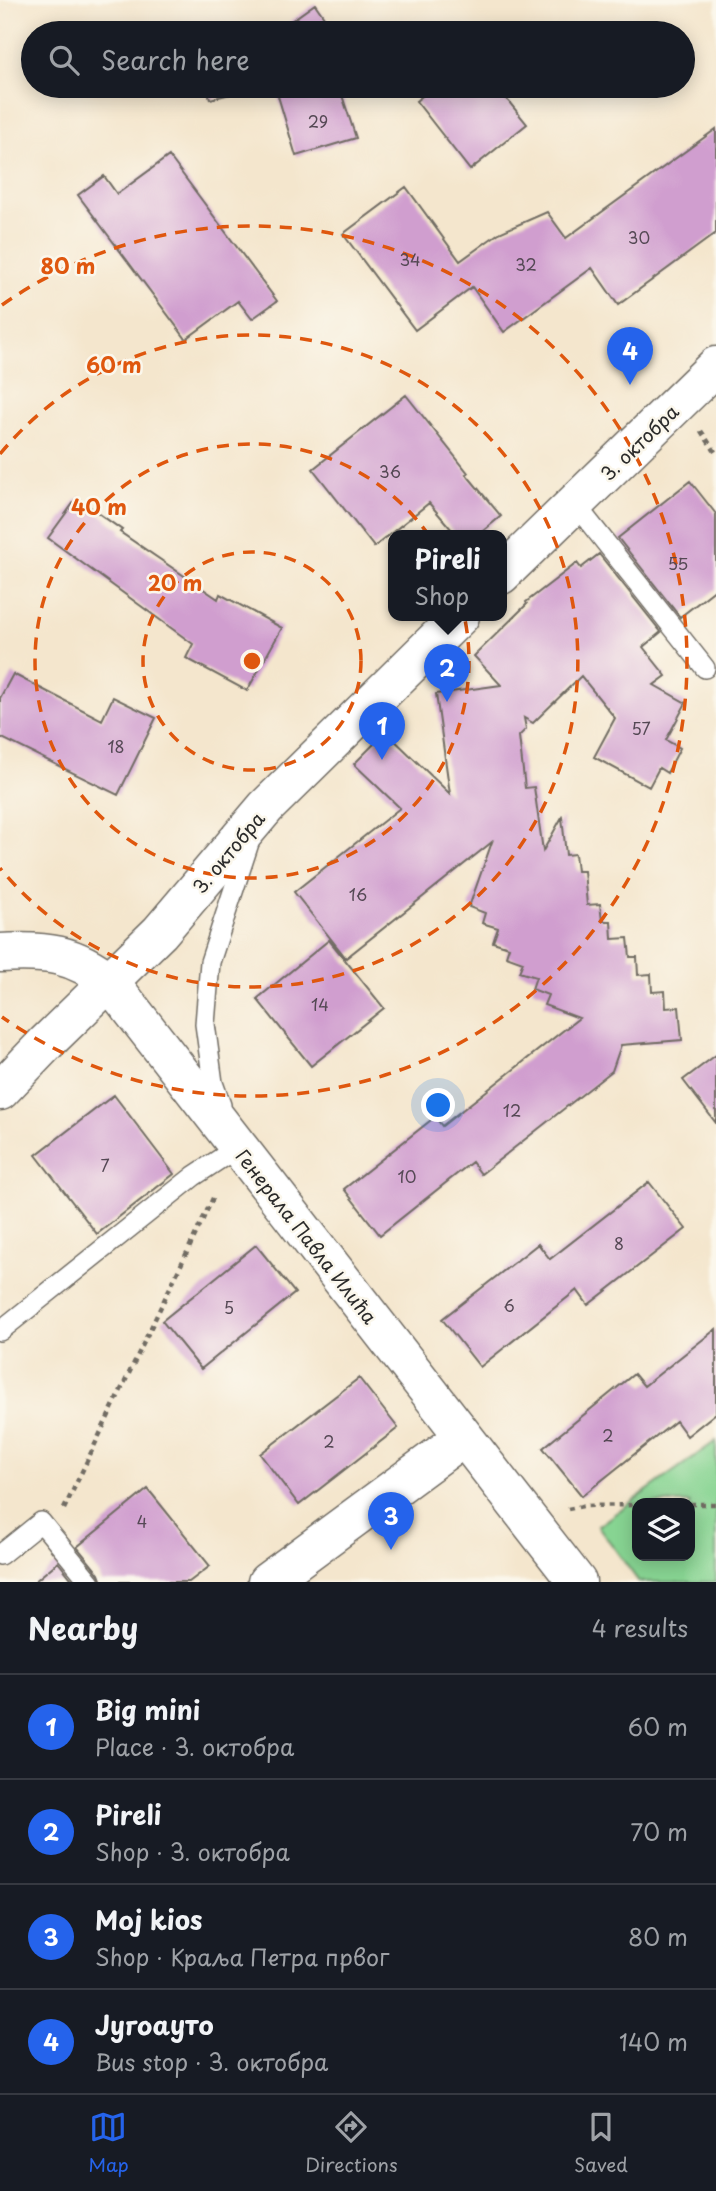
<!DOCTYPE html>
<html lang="en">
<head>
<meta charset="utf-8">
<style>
	body { margin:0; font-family:"Playpen Sans",sans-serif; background:#20242c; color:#f1f3f6 }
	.controls { position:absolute; right:21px; bottom:21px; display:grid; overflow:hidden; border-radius:14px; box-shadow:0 4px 18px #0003 }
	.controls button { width:63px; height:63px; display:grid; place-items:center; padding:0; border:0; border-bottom:2px solid #363941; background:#171b24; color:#f1f3f6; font:35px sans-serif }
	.you { position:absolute; left:439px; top:1106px; width:24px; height:24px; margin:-18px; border:5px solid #fff; border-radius:50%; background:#1a73e8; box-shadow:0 0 0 10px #1a73e833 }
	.badge { display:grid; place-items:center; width:46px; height:46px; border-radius:50%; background:#2563eb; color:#fff; font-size:23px; font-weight:700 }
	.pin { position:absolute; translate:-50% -58px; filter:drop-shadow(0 2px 4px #0008) }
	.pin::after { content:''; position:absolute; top:37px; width:24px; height:21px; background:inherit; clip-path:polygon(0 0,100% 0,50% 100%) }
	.popup { position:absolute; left:388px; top:530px; width:119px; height:91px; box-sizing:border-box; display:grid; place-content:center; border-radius:14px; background:#171b24; filter:drop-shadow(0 2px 5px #0005); font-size:23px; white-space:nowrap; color:#9ea1a6 }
	.popup b { font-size:26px; color:#f1f3f6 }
	.popup::after { content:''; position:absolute; left:50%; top:100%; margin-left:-14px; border:14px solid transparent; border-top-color:#171b24 }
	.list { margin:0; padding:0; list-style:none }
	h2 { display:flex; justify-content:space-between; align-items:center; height:91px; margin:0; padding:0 28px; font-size:30px }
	h2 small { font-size:23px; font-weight:400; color:#9ea1a6 }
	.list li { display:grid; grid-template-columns:46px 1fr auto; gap:21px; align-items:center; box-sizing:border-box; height:105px; padding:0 28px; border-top:2px solid #363941 }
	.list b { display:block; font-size:26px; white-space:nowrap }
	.list p { margin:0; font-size:23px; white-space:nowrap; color:#9ea1a6 }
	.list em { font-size:23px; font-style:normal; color:#9ea1a6 }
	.icon { flex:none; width:38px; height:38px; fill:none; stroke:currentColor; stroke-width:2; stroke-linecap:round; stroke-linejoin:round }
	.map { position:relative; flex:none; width:716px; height:1582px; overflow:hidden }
	.search { position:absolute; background:#171b24; box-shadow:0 4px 18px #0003; left:21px; right:21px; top:21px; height:77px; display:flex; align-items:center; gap:18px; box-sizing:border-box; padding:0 24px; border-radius:38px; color:#9ea1a6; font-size:26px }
	.sheet { height:511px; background:#171b24 }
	nav { display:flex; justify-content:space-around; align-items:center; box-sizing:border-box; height:98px; border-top:2px solid #363941; background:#171b24; font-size:19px; color:#9ea1a6 }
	nav a { display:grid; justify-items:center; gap:4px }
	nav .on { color:#2563eb }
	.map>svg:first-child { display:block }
	.green { fill:#87d492; stroke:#59805e; stroke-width:2; fill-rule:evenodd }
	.building { fill:#d09ecf }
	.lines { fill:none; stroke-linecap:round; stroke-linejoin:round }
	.service-casing { stroke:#716c64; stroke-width:22 }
	.minor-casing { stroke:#716c64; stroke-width:41 }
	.path { stroke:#716c64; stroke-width:4.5; stroke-dasharray:5 5; stroke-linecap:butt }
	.service { stroke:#fff; stroke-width:19 }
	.minor { stroke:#fff; stroke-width:38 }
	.ring { fill:none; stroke:#df570e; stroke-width:3.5; stroke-dasharray:12 9 }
	.labels { text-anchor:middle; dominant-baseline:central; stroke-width:5; stroke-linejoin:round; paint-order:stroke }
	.number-label { font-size:16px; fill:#544854 }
	.street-label { font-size:19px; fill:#2b2b2b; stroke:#fbf7ec }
	.centre { fill:#df570e; stroke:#fbf7ec; stroke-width:3.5 }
	.ring-label { font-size:21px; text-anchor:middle; font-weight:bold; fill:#df570e; stroke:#fbf7ec; stroke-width:5; stroke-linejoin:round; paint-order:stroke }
</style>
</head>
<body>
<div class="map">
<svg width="716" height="1582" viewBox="0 0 716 1582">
	<rect width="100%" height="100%" fill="#fbf7ec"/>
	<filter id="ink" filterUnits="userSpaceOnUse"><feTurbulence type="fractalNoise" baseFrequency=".0143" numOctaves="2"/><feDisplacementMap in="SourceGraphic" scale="14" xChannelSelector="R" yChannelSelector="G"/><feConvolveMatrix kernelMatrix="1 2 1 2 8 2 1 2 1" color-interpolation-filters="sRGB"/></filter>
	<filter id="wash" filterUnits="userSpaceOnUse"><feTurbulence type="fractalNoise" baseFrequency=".00686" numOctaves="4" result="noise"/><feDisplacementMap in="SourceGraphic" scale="28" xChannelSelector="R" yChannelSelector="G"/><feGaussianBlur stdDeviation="1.57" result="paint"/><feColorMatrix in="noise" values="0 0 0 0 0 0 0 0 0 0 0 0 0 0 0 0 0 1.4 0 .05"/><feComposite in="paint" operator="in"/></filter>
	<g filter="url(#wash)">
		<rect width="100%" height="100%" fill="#f4e6cd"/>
		<path class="green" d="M 716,1441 L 716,1582 L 639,1582 L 598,1526 ZM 637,1503 L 690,1503 L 690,1556 L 637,1556 Z"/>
		<g id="blocks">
			<path class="building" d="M 315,4 L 335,33 L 260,33 L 281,28 Z
				M 207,86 L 264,86 L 210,99 Z
				M 275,86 L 339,86 L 356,138 L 296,156 Z
				M 435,86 L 496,86 L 527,124 L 470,170 L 416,101 Z
				M 716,129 L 716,233 L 618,305 L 592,268 L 504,332 L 472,287 L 415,330 L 343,234 L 406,187 L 460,261 L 499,233 L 547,212 L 566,238 Z
				M 169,156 L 277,301 L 252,319 L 238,301 L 186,339 L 78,195 L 104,176 L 117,194 Z
				M 406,395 L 468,473 L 466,474 L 501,516 L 477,536 L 457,536 L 429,503 L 374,547 L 313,469 Z
				M 690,481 L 716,514 L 716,589 L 680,617 L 618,538 Z
				M 77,498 L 122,530 L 120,532 L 218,599 L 220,594 L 282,628 L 247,691 L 186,658 L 193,644 L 48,538 Z
				M 599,554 L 661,632 L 643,647 L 666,676 L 654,685 L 686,703 L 666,740 L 680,748 L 667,773 L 659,768 L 649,787 L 594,757 L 615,718 L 581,676 L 533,723 L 524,718 L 526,729 L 519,736 L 525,788 L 534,787 L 543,851 L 562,817 L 566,855 L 575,854 L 577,871 L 584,871 L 587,905 L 600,904 L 602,921 L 611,921 L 612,939 L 628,938 L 630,957 L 637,957 L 638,975 L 651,974 L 652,992 L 665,991 L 666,1008 L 679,1007 L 682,1040 L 621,1045 L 612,1071 L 481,1174 L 472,1162 L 380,1235 L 344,1189 L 435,1117 L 442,1126 L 579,1018 L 544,1005 L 548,995 L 532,989 L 536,977 L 519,972 L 523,962 L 506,956 L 509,947 L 493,942 L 498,928 L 482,923 L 485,913 L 469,907 L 492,842 L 346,958 L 294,892 L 400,808 L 354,764 L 386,732 L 450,794 L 436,694 L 501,685 L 474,656 L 527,604 L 526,602 L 577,563 L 581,568 Z
				M 13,674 L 102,720 L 113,697 L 156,718 L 118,795 L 0,737 L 0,698 Z
				M 329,940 L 384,1008 L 311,1066 L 257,999 Z
				M 716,1055 L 716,1123 L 683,1080 Z
				M 114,1095 L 174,1174 L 97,1234 L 36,1155 Z
				M 649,1182 L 686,1229 L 588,1305 L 577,1290 L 480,1367 L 442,1319 L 538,1244 L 550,1259 Z
				M 256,1245 L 295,1293 L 201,1369 L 162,1321 Z
				M 716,1329 L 716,1413 L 687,1436 L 676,1421 L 582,1496 L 543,1448 L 634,1374 L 644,1386 Z
				M 359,1378 L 398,1428 L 299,1505 L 260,1454 Z
				M 148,1489 L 210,1566 L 189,1582 L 102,1582 L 99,1574 L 77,1547 Z
				M 58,1562 L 74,1582 L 34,1582 Z"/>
		</g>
	</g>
	<g filter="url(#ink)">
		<use href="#blocks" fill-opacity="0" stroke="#716c64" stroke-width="2"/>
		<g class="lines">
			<g class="service-casing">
				<path id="service" d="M 575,504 L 705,668
					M 221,1105 L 213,1083 L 205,1024 L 210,962 L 249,843
					M 0,1331 L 194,1176 L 238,1147 L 235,1140
					M 0,1555 L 41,1522 L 90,1582"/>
			</g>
			<g class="minor-casing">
				<path id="minor" d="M 501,575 L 716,366
					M 0,953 C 45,950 74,953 110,982 L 577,1582
					M 0,1091 L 46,1043 L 160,932 L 266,807 L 460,616
					M 267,1582 L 464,1437"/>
			</g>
			<path class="path" d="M 701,431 L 716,453
				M 690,1504 L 716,1504
				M 64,1509 L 213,1198
				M 568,1509 L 583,1506 L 637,1505"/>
			<use href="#service" class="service"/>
			<use href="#minor" class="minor"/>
		</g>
	</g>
	<g class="ring">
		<circle cx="252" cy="661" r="109"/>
		<circle cx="252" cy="661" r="217"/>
		<path d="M0 454A326 326 0 1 1 0 868"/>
		<path d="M2 305A435 435 0 1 1 2 1017"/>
	</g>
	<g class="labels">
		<g class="number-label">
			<text x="318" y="121">29</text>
			<text x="639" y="237">30</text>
			<text x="410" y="259">34</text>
			<text x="526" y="264">32</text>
			<text x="390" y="471">36</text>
			<text x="678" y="563">55</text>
			<text x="641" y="728">57</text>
			<text x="116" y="746">18</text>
			<text x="358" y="894">16</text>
			<text x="320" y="1004">14</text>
			<text x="512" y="1110">12</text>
			<text x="105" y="1165">7</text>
			<text x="407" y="1176">10</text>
			<text x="619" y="1243">8</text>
			<text x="509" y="1305">6</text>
			<text x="229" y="1307">5</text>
			<text x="608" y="1435">2</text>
			<text x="329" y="1441">2</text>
			<text x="142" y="1521">4</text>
		</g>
		<g class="street-label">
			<text transform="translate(639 442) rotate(-44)">3. октобра</text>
			<text transform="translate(228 852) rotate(-50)">3. октобра</text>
			<text transform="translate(307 1236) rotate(52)">Генерала Павла Илића</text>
		</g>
	</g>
	<circle cx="252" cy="661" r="10" class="centre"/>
	<g class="ring-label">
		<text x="68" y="274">80 m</text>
		<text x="114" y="373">60 m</text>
		<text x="99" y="515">40 m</text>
		<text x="175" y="591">20 m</text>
	</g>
</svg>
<div class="controls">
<button><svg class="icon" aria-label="layers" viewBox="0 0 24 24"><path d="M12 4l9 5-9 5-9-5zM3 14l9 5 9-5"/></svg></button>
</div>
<div class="you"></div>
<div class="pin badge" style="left:382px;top:760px">1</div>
<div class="pin badge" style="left:447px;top:702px">2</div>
<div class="popup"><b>Pireli</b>Shop</div>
<div class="pin badge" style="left:391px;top:1550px">3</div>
<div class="pin badge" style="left:630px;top:385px">4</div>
<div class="search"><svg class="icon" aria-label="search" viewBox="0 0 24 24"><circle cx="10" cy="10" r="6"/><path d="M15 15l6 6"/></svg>Search here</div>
</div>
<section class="sheet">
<h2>Nearby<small>4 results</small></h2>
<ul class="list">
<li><span class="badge">1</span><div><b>Big mini</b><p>Place · 3. октобра</p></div><em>60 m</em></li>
<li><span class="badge">2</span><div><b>Pireli</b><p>Shop · 3. октобра</p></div><em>70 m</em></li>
<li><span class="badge">3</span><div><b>Moj kios</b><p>Shop · Краља Петра првог</p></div><em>80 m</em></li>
<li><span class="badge">4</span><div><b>Југоауто</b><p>Bus stop · 3. октобра</p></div><em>140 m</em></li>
</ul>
</section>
<nav>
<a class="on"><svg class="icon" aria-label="map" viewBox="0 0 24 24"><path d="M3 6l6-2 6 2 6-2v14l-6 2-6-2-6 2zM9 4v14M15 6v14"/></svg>Map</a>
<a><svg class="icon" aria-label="directions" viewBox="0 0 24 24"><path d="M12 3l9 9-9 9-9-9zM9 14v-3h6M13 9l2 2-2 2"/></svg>Directions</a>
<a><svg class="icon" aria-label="saved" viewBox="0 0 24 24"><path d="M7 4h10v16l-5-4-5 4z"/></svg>Saved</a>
</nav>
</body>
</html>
